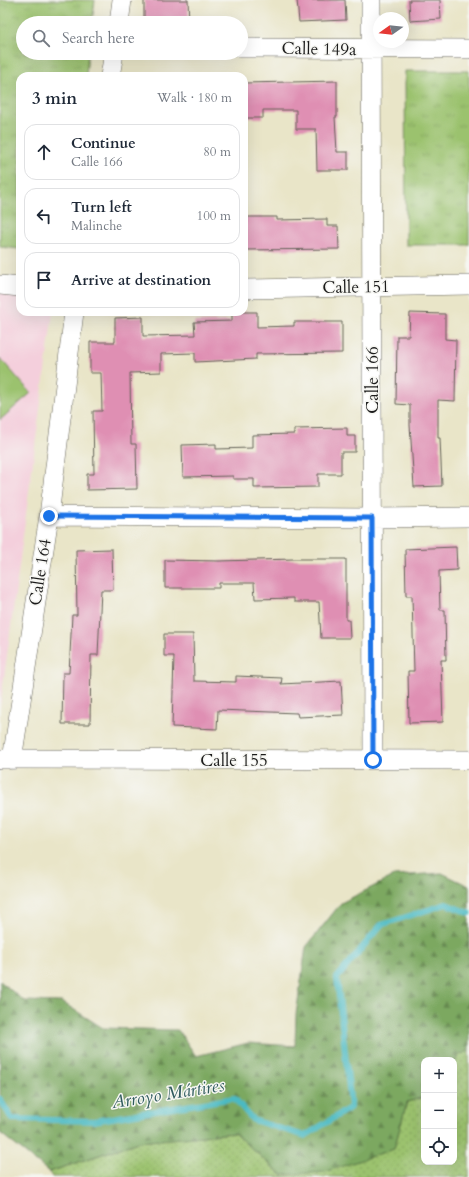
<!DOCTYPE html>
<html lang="en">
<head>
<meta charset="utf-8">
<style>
	body { margin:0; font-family:Cardo,serif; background:#f2f2f3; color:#1f2937 }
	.controls { position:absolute; right:12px; bottom:12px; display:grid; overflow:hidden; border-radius:8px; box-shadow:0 4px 16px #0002 }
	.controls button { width:36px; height:36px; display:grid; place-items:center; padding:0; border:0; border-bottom:1px solid #e0e1e3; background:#fff; color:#1f2937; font:20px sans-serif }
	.compass { position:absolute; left:373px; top:12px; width:36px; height:36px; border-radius:50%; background:#fff; box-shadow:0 4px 16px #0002; rotate:255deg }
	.stop { position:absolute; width:12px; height:12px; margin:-9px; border:3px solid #1a73e8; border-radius:50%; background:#fff }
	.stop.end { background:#1a73e8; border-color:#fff; box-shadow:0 1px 4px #0008 }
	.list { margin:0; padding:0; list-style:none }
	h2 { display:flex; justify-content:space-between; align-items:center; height:52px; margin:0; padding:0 16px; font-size:17px }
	h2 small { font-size:13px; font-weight:400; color:#747a83 }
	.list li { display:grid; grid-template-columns:26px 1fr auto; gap:12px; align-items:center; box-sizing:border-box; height:56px; margin:0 8px 8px; padding:0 8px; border:1px solid #e0e1e3; border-radius:12px }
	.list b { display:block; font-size:15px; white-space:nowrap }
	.list p { margin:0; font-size:13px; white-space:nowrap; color:#747a83 }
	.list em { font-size:13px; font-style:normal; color:#747a83 }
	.icon { flex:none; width:22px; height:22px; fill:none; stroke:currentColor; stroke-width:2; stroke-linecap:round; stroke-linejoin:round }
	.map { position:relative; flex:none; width:469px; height:1177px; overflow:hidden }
	.search { position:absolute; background:#fff; box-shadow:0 4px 16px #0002; left:16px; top:16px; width:232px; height:44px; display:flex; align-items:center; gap:10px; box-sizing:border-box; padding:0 14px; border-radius:22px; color:#747a83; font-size:15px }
	.panel { position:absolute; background:#fff; box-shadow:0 4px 16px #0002; left:16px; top:72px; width:232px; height:244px; border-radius:12px }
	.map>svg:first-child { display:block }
	.built { fill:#f4cfdc }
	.grass { fill:url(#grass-dots); stroke:#5c6f45 }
	.forest { fill:url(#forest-firs); stroke:#4c623e }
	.park { fill:url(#park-tufts); stroke:#5c6f45 }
	.pitch { fill:#9bc26e; stroke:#5c6f45 }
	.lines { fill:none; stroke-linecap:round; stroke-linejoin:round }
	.stream { stroke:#4bbac2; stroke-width:6 }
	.building { fill:#df8fb3 }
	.minor-casing { stroke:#646258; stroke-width:20 }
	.minor { stroke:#fff; stroke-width:19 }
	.route { stroke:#1a73e8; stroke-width:5 }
	.labels { text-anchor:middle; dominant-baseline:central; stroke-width:3; stroke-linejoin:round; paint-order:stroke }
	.street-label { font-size:17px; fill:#1c1c1c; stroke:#f6f6f2 }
	.water-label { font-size:18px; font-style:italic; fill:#2f5b5e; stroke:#f6f6f2 }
</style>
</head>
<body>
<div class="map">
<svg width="469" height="1177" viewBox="0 0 469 1177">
	<defs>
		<pattern id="grass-dots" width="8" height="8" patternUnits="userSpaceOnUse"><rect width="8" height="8" fill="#9bc26e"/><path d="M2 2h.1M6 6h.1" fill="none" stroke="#85a65f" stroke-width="1.8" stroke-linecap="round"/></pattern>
		<pattern id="forest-firs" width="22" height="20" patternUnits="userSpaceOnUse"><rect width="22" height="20" fill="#7ca861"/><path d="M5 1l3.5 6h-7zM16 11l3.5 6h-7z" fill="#65884f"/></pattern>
		<pattern id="park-tufts" width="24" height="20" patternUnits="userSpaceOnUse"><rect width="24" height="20" fill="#9bc26e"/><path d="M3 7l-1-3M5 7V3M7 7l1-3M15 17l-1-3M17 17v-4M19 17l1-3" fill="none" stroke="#85a65f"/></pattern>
	</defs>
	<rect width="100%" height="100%" fill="#f6f6f2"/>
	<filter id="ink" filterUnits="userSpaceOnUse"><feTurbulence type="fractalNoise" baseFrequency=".025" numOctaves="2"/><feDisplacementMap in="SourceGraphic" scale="8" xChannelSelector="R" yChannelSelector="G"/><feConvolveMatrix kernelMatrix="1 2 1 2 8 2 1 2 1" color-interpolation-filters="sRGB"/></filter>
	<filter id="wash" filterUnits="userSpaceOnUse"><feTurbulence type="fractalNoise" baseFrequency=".012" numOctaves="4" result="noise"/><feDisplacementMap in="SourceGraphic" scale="16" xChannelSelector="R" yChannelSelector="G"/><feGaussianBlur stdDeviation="0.9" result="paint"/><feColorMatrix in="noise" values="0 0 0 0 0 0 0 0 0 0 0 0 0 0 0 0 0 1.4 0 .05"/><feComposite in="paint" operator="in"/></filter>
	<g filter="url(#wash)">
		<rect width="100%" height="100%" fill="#e9e5c8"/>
		<path class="built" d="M 0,286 L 20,289 L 20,312 L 53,312 L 0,708 Z"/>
		<path class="grass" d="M 469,1051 L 469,1177 L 52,1177 L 49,1172 L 138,1142 L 234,1133 L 282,1175 L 394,1149 L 407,1102 L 424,1097 L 424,1162 L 454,1162 L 454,1066 L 459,1055 Z"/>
		<path class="forest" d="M 442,873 L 469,886 L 469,1051 L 459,1055 L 454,1066 L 454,1060 L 424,1060 L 424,1097 L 407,1102 L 394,1149 L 325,1172 L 282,1175 L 234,1133 L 138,1142 L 49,1172 L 0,1133 L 0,981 L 24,1001 L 62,1002 L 103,1028 L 178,1030 L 196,1056 L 248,1043 L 295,1046 L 296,1014 L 306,947 L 341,903 L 394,876 Z"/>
		<path class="park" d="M 0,0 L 95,0 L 92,23 L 23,23 L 23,53 L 88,53 L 86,76 L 20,76 L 20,249 L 0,247 Z
			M 405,71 L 469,71 L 469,245 L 406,245 Z"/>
		<path class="pitch" d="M 0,358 L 31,393 L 0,420 Z"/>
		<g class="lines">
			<path class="stream" d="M 0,1099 L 12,1119 L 94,1121 L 234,1098 L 253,1120 L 305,1136 L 351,1107 L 337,978 L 381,925 L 446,904 L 469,913"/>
		</g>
		<g id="blocks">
			<path class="building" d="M 144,0 L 188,0 L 189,21 L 144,21 Z
				M 297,0 L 345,0 L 346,20 L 299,22 Z
				M 409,0 L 440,0 L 441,19 L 410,21 Z
				M 337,81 L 337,117 L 335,117 L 337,152 L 348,152 L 348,170 L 317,170 L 316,129 L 296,129 L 296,110 L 263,110 L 263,118 L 244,118 L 244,83 Z
				M 244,217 L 277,217 L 277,220 L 327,219 L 327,226 L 338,226 L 339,249 L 244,250 Z
				M 232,312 L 257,312 L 257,327 L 294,326 L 294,322 L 342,322 L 342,353 L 256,354 L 256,359 L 195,362 L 195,353 L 161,354 L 161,372 L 130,373 L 131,444 L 136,444 L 137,489 L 87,490 L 87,474 L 94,474 L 93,411 L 102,411 L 101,373 L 90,373 L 90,342 L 115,342 L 115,318 L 143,317 L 143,336 L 195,335 L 194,322 L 232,321 Z
				M 410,313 L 445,314 L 445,339 L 456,340 L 455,401 L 438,400 L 438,438 L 440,438 L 442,486 L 414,487 L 410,425 L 410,405 L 396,404 L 397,336 L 409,336 Z
				M 347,428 L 347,436 L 355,436 L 355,452 L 341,452 L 341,474 L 318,474 L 318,487 L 254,488 L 254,479 L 233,479 L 233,476 L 183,477 L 182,445 L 216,444 L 216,449 L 252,448 L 252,435 L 294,434 L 294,429 Z
				M 456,547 L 457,570 L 439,571 L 440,610 L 445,610 L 446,660 L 441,660 L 443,722 L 409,723 L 408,671 L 414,671 L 412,596 L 406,596 L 405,549 Z
				M 112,549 L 113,590 L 101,590 L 98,655 L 91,655 L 90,724 L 62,724 L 63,673 L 69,673 L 72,615 L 77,615 L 76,550 Z
				M 294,559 L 346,559 L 346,620 L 349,620 L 350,638 L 321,638 L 319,602 L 294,602 L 294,598 L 255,599 L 254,583 L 219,583 L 219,588 L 165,588 L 165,560 L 219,561 Z
				M 164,634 L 193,634 L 194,681 L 236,682 L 236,676 L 282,678 L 281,684 L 341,681 L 343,715 L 298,717 L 297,713 L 218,710 L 217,729 L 172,727 L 174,656 L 164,656 Z"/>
		</g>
	</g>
	<g filter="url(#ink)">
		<use href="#blocks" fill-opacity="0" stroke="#646258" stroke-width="1"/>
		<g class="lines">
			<g class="minor-casing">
				<path id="minor" d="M 371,0 L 373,760
					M 119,23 L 122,0
					M 241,48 L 469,49
					M 110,76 L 114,53
					M 0,285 L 20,287
					M 244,289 L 469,285
					M 49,516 L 372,518 L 469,517
					M 0,759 L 469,760
					M 12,760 L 49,516 L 74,312"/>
			</g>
			<use href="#minor" class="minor"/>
		</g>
	</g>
	<g class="lines" filter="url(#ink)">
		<path class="route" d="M 49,516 L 372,518 L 373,760"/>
	</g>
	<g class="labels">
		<g class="street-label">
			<text transform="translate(319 49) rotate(1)">Calle 149a</text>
			<text transform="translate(356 287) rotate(-1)">Calle 151</text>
			<text transform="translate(372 380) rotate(-90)">Calle 166</text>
			<text transform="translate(40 572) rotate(-81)">Calle 164</text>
			<text x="234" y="760">Calle 155</text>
		</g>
		<g class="water-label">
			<text transform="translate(168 1094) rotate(-9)">Arroyo Mártires</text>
		</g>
	</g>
</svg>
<div class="controls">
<button>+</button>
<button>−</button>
<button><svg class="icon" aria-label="locate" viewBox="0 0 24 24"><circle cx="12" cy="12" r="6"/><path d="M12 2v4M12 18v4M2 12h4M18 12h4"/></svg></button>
</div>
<svg class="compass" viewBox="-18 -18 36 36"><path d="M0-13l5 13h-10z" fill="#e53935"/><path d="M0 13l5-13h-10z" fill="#747a83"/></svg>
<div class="stop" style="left:373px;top:760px"></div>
<div class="stop end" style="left:49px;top:516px"></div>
<div class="search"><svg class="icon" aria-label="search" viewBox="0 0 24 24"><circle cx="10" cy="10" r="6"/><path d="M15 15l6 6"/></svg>Search here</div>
<section class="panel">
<h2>3 min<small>Walk · 180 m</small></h2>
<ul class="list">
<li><svg class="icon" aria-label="ahead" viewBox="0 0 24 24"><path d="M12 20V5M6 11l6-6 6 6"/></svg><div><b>Continue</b><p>Calle 166</p></div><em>80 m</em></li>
<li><svg class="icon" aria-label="left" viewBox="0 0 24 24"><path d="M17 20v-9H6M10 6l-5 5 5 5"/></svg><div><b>Turn left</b><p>Malinche</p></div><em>100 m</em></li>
<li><svg class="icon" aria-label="arrive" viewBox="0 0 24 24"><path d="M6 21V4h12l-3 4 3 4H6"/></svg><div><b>Arrive at destination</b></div></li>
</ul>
</section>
</div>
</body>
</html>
